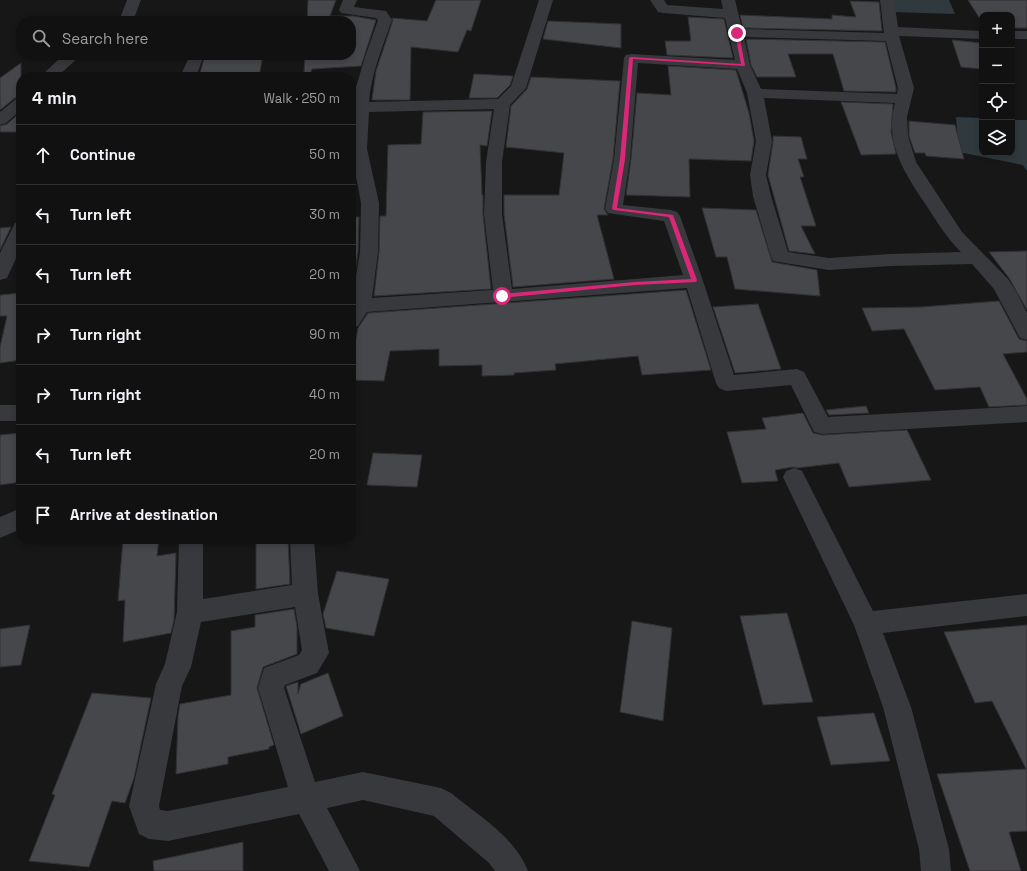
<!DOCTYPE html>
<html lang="en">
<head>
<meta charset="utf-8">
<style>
	body { margin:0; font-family:"Space Grotesk",sans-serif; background:#1e1f20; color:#f1f3f6 }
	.controls { position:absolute; right:12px; top:12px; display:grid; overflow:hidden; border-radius:8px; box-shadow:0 2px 6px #0003 }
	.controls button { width:36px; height:36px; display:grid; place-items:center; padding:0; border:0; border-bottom:1px solid #303132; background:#111112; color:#f1f3f6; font:20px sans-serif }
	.stop { position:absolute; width:12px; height:12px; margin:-9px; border:3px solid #db2777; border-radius:50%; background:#fff }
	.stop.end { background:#db2777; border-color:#fff; box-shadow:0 1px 4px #0008 }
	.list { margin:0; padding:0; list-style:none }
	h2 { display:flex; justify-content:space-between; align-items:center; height:52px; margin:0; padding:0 16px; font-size:17px }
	h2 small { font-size:13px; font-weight:400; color:#9c9d9f }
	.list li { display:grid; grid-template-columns:26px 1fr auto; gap:12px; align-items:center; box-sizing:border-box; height:60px; padding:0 16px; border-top:1px solid #303132 }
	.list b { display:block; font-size:15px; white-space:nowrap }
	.list em { font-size:13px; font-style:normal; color:#9c9d9f }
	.icon { flex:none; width:22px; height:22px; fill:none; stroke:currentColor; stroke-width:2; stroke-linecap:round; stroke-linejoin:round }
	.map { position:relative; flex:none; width:1027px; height:871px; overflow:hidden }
	.search { position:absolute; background:#111112; box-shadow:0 2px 6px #0003; left:16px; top:16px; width:340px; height:44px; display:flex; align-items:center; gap:10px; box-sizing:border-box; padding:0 14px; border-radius:16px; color:#9c9d9f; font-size:15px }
	.panel { position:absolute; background:#111112; box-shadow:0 2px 6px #0003; left:16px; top:72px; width:340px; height:472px; border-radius:16px }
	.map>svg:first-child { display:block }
	.water { fill:#30393d }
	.building { fill:#46474b; stroke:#313134 }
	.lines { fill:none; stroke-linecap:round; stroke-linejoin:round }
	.minor { fill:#38393d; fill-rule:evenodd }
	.route { fill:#db2777 }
</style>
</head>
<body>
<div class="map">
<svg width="1027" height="871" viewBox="0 0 1027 871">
	<rect width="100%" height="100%" fill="#171718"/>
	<path class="water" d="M 887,0 L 949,0 L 955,14 L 891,12 Z
		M 956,117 L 982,118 L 982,153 L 1012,153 L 1012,120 L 1027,120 L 1027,171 L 1023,165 L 959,152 Z"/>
	<path class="building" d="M 308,0 L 336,0 L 330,16 L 353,16 L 376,20 L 361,66 L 312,69 L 310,74 L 304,72 L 305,55 L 351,55 L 351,21 L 307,21 Z
		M 436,0 L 481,0 L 471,31 L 467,30 L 458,52 L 411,47 L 410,100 L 372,100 L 376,71 L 393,20 L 392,18 L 427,21 Z
		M 968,0 L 1027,0 L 1027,28 L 1012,28 L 1012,15 L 982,15 L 982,22 Z
		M 850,1 L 879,2 L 882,31 L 743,28 L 740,15 L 832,19 L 832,15 L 856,17 Z
		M 688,17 L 724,19 L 733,58 L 667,55 L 665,41 L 691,41 Z
		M 548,21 L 621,24 L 621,48 L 543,39 Z
		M 746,39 L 885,42 L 896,88 L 896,92 L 844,91 L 833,54 L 788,54 L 796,77 L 757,77 L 751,65 Z
		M 952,40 L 982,43 L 982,69 L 961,67 Z
		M 205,55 L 263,55 L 259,77 L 199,77 Z
		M 21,63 L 21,96 L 15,98 L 0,110 L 0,78 Z
		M 668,66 L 736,70 L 749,113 L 754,141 L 751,161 L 689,159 L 690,197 L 626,195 L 631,159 L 637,93 L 671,95 Z
		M 474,74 L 513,76 L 510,85 L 497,98 L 469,98 Z
		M 531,77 L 620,81 L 613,159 L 604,209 L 608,215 L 597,215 L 614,279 L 513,287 L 504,214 L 504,195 L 559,195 L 564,153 L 506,147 L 511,106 L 527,89 Z
		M 841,102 L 893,104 L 891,132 L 896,154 L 861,155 Z
		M 492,111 L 487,146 L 480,145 L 482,195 L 483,195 L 483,214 L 491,289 L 374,296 L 379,252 L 380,216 L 386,216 L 388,145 L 421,144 L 423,112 Z
		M 21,112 L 21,132 L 0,132 L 0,126 L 7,124 Z
		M 909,121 L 955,125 L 964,159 L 926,156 L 925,153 L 915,153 L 909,136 Z
		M 773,136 L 801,137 L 807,159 L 798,159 L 804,177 L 800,177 L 816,226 L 801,226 L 815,254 L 789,251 L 768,175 L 773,141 Z
		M 702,208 L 756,210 L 772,262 L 817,270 L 820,296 L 735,289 L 727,257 L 716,257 Z
		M 351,217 L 359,217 L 358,252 L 353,286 L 351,285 Z
		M 11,227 L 0,250 L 0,228 Z
		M 1027,251 L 1027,310 L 1009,278 L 989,252 Z
		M 686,290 L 711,370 L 642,375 L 638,356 L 555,364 L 556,370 L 514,373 L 514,375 L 482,376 L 482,365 L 439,366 L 439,349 L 390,351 L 384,381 L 351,380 L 351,354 L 353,354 L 358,328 L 368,313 Z
		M 21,293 L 21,360 L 0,363 L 0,347 L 7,316 L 0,316 L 0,295 Z
		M 999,301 L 1019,339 L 1027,341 L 1027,352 L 1003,354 L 1027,399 L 1027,405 L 989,407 L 980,387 L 935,390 L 904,329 L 872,331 L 862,308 L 921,307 Z
		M 758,304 L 781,369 L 735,373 L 713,307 Z
		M 866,406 L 869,413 L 829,415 L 826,410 Z
		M 803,413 L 813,433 L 822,435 L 907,430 L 931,480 L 849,487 L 839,463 L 797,468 L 793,467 L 775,470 L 778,481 L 742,483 L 727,432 L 766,429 L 762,418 Z
		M 21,433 L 21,482 L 0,485 L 0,435 Z
		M 373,453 L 422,455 L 417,487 L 367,485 Z
		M 123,539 L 159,539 L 157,556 L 176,553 L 174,620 L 171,633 L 123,642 L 125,600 L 118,601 Z
		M 256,539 L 288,539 L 290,584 L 256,589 Z
		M 337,571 L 389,579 L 374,636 L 326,628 L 323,614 Z
		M 294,609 L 297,627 L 297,654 L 263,667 L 257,688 L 274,745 L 269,747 L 269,749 L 228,757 L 228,764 L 176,774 L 178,716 L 180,704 L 231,695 L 231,631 L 255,627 L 255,615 Z
		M 787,613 L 813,702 L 763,705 L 740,616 Z
		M 632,621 L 672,628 L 663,721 L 620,712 Z
		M 30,625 L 21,665 L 0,667 L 0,629 Z
		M 1027,625 L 1027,831 L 1009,832 L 1021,871 L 970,871 L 937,774 L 1026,769 L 992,701 L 975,703 L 944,632 Z
		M 328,673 L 343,716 L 301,734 L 286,686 L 298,682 L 298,694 L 301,684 Z
		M 92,693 L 151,698 L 134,778 L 125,803 L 112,801 L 89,867 L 29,861 L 55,795 L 52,794 Z
		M 874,713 L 890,761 L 831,765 L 817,717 Z
		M 243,842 L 243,871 L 154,871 L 153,861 Z"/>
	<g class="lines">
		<path class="minor" d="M 127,0 L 141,0 L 133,21 L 119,21 Z
			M 343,0 L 357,0 L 354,7 L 386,11 L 392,20 C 383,46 371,74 369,102 L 498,99 L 511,86 L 539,0 L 553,0 L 526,88 L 510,105 L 502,162 L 502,214 L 512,289 L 683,275 L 664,221 L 614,214 L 608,213 L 605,209 L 614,159 L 624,58 L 626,55 L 631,54 L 735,60 L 725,18 L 663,13 L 658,12 L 650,0 L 664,0 L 667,5 L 723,9 L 721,0 L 735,0 L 742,29 L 884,33 L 880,0 L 894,0 L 898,27 L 982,31 L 982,39 L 899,36 L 914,88 L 907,117 L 908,136 L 916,162 L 962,232 L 1008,279 L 1017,293 L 1027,313 L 1027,340 L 1020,338 L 994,289 L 972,264 L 890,266 L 829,270 L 773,261 L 771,257 L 753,196 L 750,175 L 756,141 L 747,93 L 737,69 L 638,63 L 630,159 L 623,205 L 671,210 L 677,212 L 680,216 L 703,281 L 734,375 L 797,369 L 804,372 L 828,417 L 1027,406 L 1027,422 L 822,434 L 814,432 L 791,385 L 726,391 L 719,388 L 716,383 L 687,288 L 367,312 L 358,326 L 351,328 L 351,306 L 360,252 L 361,203 L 351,150 L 354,94 L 365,57 L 378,20 L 376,18 L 341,13 L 339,10 ZM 744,37 L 886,41 L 898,88 L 897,94 L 761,89 L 750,65 ZM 764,98 L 895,103 C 884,144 905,173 926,205 C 937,222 947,238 961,252 L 890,254 L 829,258 L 788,252 L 771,196 L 766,175 L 772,141 ZM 494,109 L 486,162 L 484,214 L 493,290 L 372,298 L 378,252 L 379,203 L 367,149 L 369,112 Z
			M 1012,31 L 1027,31 L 1027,39 L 1012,39 Z
			M 63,55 L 81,55 L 57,77 L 40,77 Z
			M 190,55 L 204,55 L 196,77 L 180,77 Z
			M 21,97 L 21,110 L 6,123 L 0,125 L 0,112 L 16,99 Z
			M 21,221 L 21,248 L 7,278 L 0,280 L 0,253 L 15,223 Z
			M 0,405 L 21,405 L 21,421 L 0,421 Z
			M 794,468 L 802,471 L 873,611 L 1027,594 L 1027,616 L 883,633 L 911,707 L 949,849 L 951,871 L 921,871 L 919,849 L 883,707 L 854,625 L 783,477 L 786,471 Z
			M 21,508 L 21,529 L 0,538 L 0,517 Z
			M 179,539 L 203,539 L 203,599 L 292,585 L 290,539 L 314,539 L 318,594 L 329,653 L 317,673 L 285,685 L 284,688 L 315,782 L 363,772 L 441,788 L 451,793 C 479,816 514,836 528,871 L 495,871 L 489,863 L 434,816 L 363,800 L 327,808 L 360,871 L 329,871 L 299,814 L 168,841 L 149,839 L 139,834 L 129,806 L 156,684 L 165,664 L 177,612 ZM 295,607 L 302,650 L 299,655 L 264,668 L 258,688 L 288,787 L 168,811 L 160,810 L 159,806 L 182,686 L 191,667 L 201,622 Z"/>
	</g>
	<path class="route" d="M 737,32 L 739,33 L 745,66 L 633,59 L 625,159 L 617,208 L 673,215 L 697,280 L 696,282 L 635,285 L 500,298 L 500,295 L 502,294 L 635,282 L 691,279 L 669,217 L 614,210 L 612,209 L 620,159 L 629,58 L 631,57 L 741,64 L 735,33 Z"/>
</svg>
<div class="controls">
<button>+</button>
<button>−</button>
<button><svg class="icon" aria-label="locate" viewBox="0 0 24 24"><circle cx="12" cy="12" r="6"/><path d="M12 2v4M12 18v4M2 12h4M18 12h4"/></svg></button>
<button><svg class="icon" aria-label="layers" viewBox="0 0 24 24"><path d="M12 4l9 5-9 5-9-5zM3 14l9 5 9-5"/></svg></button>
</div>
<div class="stop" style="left:502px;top:296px"></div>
<div class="stop end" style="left:737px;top:33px"></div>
<div class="search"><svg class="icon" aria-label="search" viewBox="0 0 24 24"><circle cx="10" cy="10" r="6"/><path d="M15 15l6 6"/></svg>Search here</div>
<section class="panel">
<h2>4 min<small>Walk · 250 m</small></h2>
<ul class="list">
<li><svg class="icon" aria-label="ahead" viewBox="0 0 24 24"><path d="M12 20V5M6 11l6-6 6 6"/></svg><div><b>Continue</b></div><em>50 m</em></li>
<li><svg class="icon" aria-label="left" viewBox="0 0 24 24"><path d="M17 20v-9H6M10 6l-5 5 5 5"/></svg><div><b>Turn left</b></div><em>30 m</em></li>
<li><svg class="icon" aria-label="left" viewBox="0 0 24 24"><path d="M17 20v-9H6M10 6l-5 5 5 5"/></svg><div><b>Turn left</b></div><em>20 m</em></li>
<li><svg class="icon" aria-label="right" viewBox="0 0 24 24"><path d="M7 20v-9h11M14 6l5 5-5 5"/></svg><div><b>Turn right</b></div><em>90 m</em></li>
<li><svg class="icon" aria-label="right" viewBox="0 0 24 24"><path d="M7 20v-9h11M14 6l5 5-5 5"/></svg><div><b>Turn right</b></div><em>40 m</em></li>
<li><svg class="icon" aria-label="left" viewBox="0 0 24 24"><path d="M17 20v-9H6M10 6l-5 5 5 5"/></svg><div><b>Turn left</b></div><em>20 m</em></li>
<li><svg class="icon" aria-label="arrive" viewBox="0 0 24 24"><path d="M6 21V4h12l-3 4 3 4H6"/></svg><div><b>Arrive at destination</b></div></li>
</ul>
</section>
</div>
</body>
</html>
